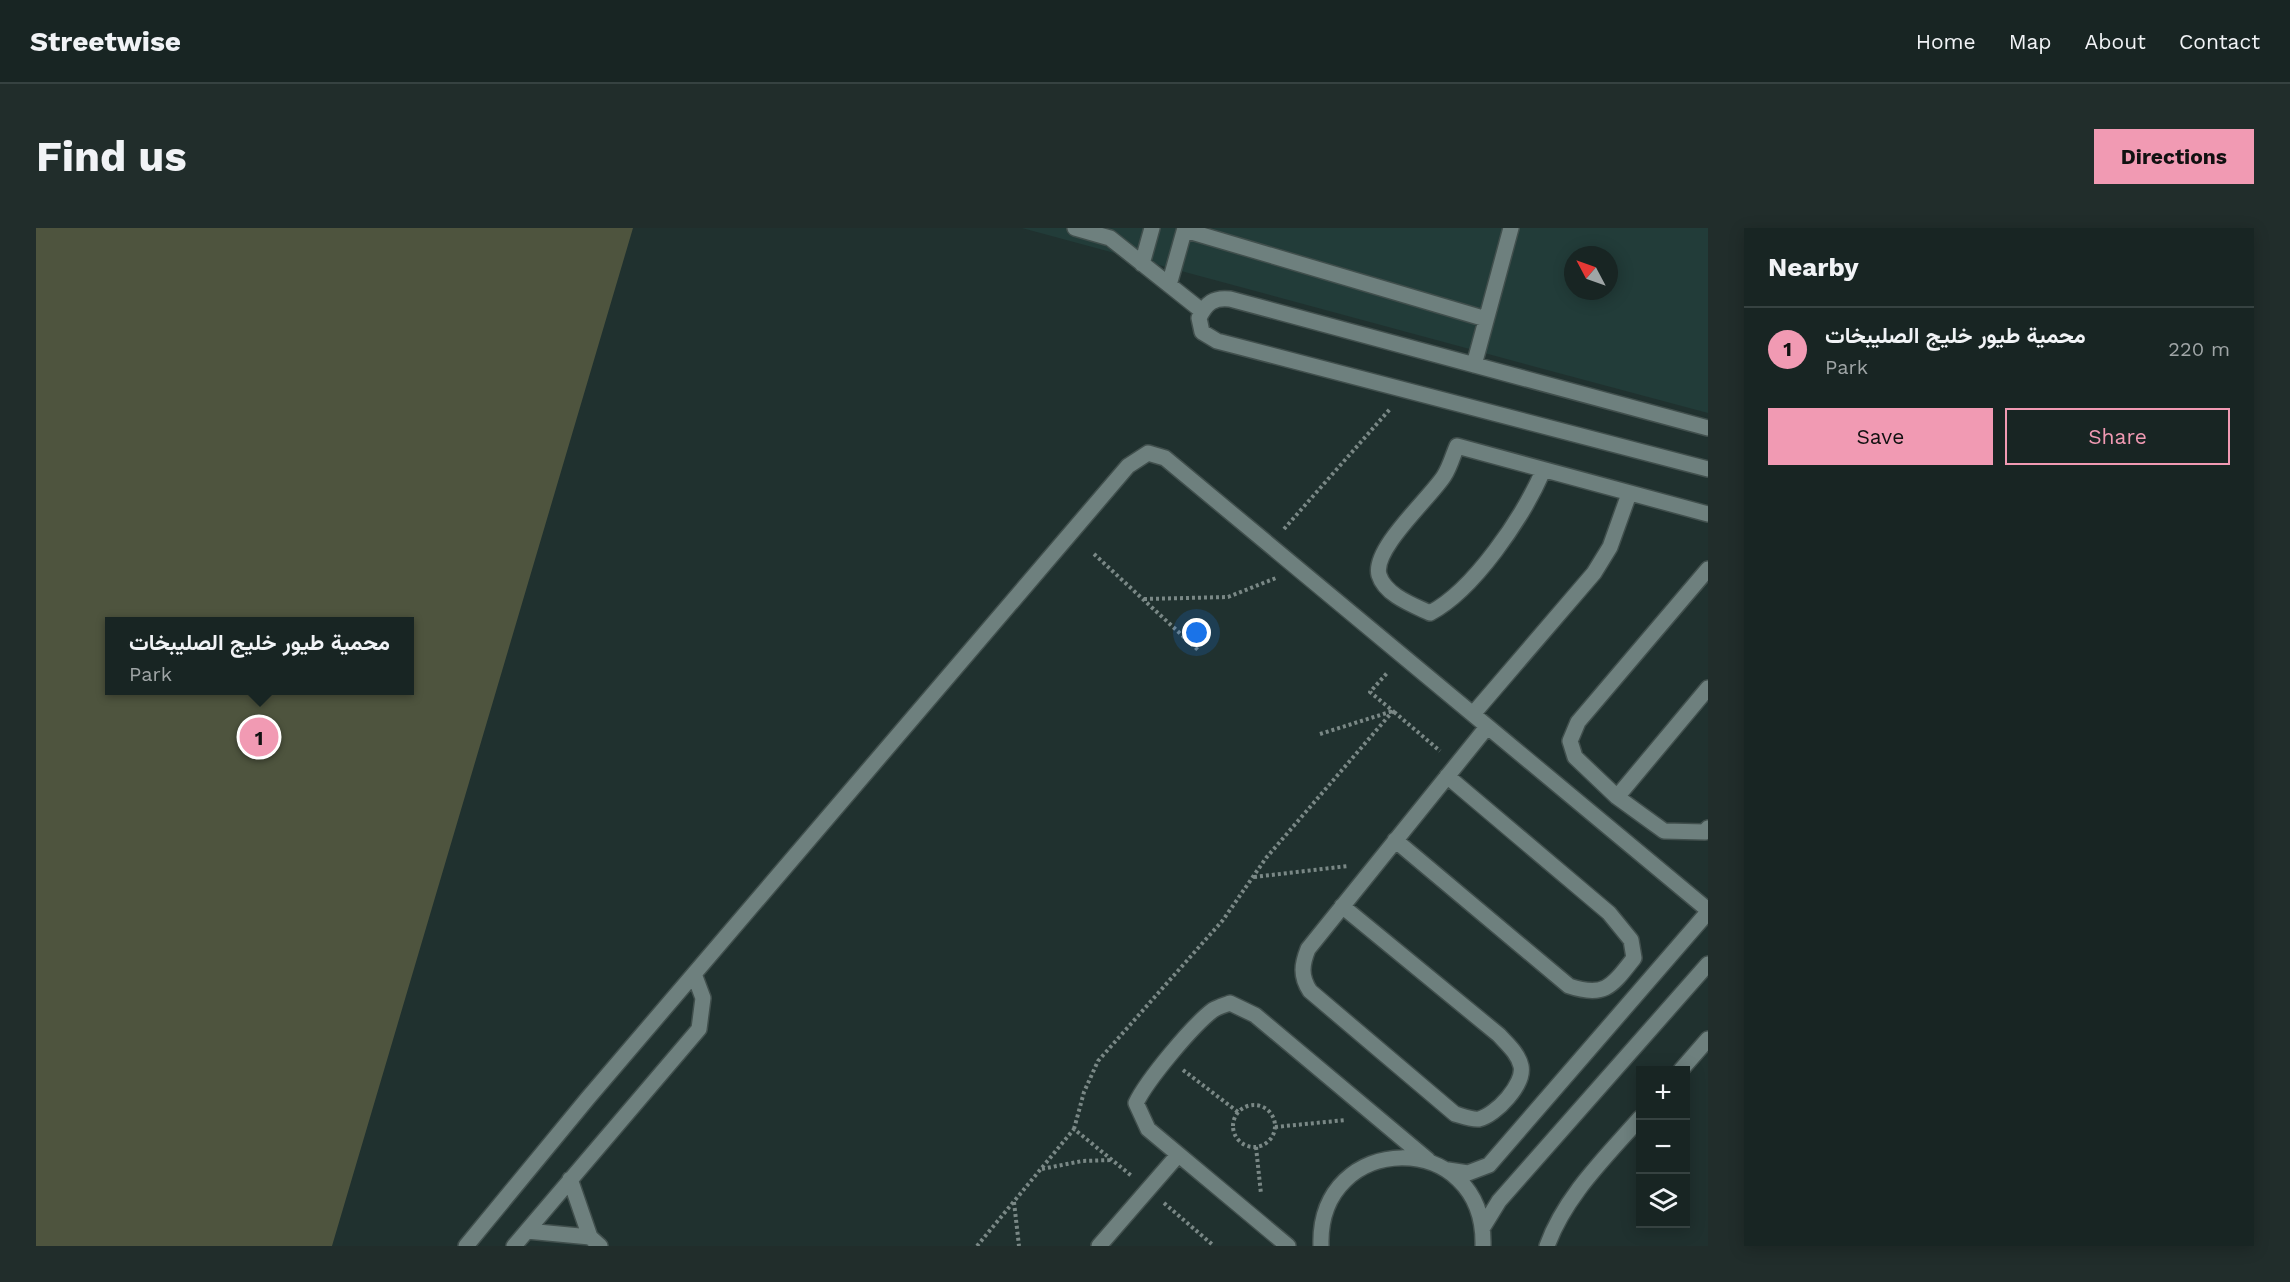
<!DOCTYPE html>
<html lang="en">
<head>
<meta charset="utf-8">
<style>
	body { margin:0; font-family:"Work Sans",Vazirmatn,sans-serif; background:#212d2b; color:#f1f3f6 }
	.controls { position:absolute; right:18px; bottom:18px; display:grid; overflow:hidden; border-radius:0px; box-shadow:0 3px 15px #0003 }
	.controls button { width:54px; height:54px; display:grid; place-items:center; padding:0; border:0; border-bottom:2px solid #364241; background:#182523; color:#f1f3f6; font:30px sans-serif }
	.compass { position:absolute; left:1528px; top:18px; width:54px; height:54px; border-radius:50%; background:#182523; box-shadow:0 3px 15px #0003; rotate:311deg }
	.you { position:absolute; left:1161px; top:405px; width:21px; height:21px; margin:-15px; border:4px solid #fff; border-radius:50%; background:#1a73e8; box-shadow:0 0 0 9px #1a73e833 }
	.badge { display:grid; place-items:center; width:39px; height:39px; border-radius:50%; background:#f19ab3; color:#111; font-size:20px; font-weight:700 }
	.pin { position:absolute; translate:-50% -50%; border:3px solid #fff; box-shadow:0 2px 6px #0006 }
	.popup { position:absolute; left:69px; top:389px; width:309px; height:78px; box-sizing:border-box; display:grid; place-content:center; border-radius:0px; background:#182523; filter:drop-shadow(0 2px 4px #0005); font-size:20px; white-space:nowrap; color:#9fa5a6 }
	.popup b { font-size:22px; color:#f1f3f6 }
	.popup::after { content:''; position:absolute; left:50%; top:100%; margin-left:-12px; border:12px solid transparent; border-top-color:#182523 }
	.list { margin:0; padding:0; list-style:none }
	h2 { display:flex; justify-content:space-between; align-items:center; height:78px; margin:0; padding:0 24px; font-size:26px }
	h2 small { font-size:20px; font-weight:400; color:#9fa5a6 }
	.list li { display:grid; grid-template-columns:39px 1fr auto; gap:18px; align-items:center; box-sizing:border-box; height:84px; padding:0 24px; border-top:2px solid #364241 }
	.list b { display:block; font-size:22px; white-space:nowrap }
	.list p { margin:0; font-size:20px; white-space:nowrap; color:#9fa5a6 }
	.list em { font-size:20px; font-style:normal; color:#9fa5a6 }
	.actions { display:flex; gap:12px; padding:18px 24px }
	.actions a { flex:1; padding:14px 0; border:2px solid #f19ab3; border-radius:0px; text-align:center; font-size:21px; color:#f19ab3 }
	.actions .main { background:#f19ab3; color:#111 }
	.icon { flex:none; width:33px; height:33px; fill:none; stroke:currentColor; stroke-width:2; stroke-linecap:round; stroke-linejoin:round }
	.map { position:relative; flex:none; width:1672px; height:1018px; overflow:hidden; border-radius:0px }
	header { display:flex; align-items:center; gap:36px; box-sizing:border-box; height:84px; padding:0 30px; background:#182523; border-bottom:2px solid #364241 }
	header strong { font-size:28px }
	nav { display:flex; gap:33px; margin-inline-start:auto; font-size:21px }
	.intro { display:flex; align-items:center; justify-content:space-between; box-sizing:border-box; height:144px; padding:0 36px }
	h1 { margin:0; font-size:42px }
	.button { padding:15px 27px; border-radius:0px; background:#f19ab3; color:#111; font-size:21px; font-weight:700 }
	main { display:flex; gap:36px; padding:0 36px }
	aside { flex:1; background:#182523; border-radius:0px; box-shadow:0 3px 15px #0003 }
	.map>svg:first-child { display:block }
	.built { fill:#223c39; fill-rule:evenodd }
	.green { fill:#4e543e; fill-rule:evenodd }
	.lines { fill:none; stroke-linecap:round; stroke-linejoin:round }
	.minor-casing { stroke:#414f4d; stroke-width:18 }
	.path { stroke:#7a8886; stroke-width:4; stroke-dasharray:3 3; stroke-linecap:butt }
	.minor { stroke:#6e807e; stroke-width:15 }
</style>
</head>
<body>
<header>
<strong>Streetwise</strong>
<nav><a>Home</a><a>Map</a><a>About</a><a>Contact</a></nav>
</header>
<div class="intro"><h1>Find us</h1><a class="button">Directions</a></div>
<main>
<div class="map">
<svg width="1672" height="1018" viewBox="0 0 1672 1018">
	<rect width="100%" height="100%" fill="#20312f"/>
	<path class="built" d="M 986,0 L 1672,0 L 1672,185 L 1500,139 ZM 1537,27 L 1573,27 L 1573,63 L 1537,63 Z"/>
	<path class="green" d="M 0,0 L 597,0 L 296,1018 L 0,1018 ZM 73,394 L 373,394 L 373,462 L 73,462 Z"/>
	<g class="lines">
		<g class="minor-casing">
			<path id="minor" d="M 1039,0 L 1074,10 L 1166,83
				M 1149,2 L 1450,91
				M 1106,36 L 1116,0
				M 1133,57 L 1149,0
				M 1438,137 L 1475,0
				M 1672,200 L 1194,71 C 1178,69 1170,75 1163,90 L 1166,104 L 1181,113 L 1672,241
				M 1507,243 C 1487,289 1438,362 1394,385 C 1377,377 1349,367 1343,347 C 1336,321 1394,270 1408,248 C 1414,239 1417,227 1421,218 L 1672,286
				M 1672,341 L 1542,494 L 1534,513 L 1539,529 L 1581,569 L 1628,603 L 1669,604 L 1672,600
				M 1437,486 L 1558,345 L 1574,319 L 1593,266
				M 1581,569 L 1672,460
				M 1359,612 L 1533,758 C 1569,770 1576,758 1598,730 L 1595,712 L 1573,685 L 1411,548
				M 1306,678 L 1463,807 C 1471,816 1482,825 1485,838 C 1489,856 1460,887 1443,891 C 1436,892 1426,888 1419,886 L 1274,763 C 1264,748 1266,736 1272,721 L 1451,499
				M 1645,842 L 1672,811
				M 1412,942 L 1432,945 L 1453,937 L 1672,684
				M 534,951 L 554,1009 L 564,1018
				M 1447,999 L 1463,973 L 1672,736
				M 491,1003 L 554,1009
				M 430,1018 L 552,870 L 1092,238 L 1112,225 L 1129,230 L 1672,682
				M 478,1018 L 663,801 L 667,770 L 658,746
				M 1063,1018 L 1142,927
				M 1252,1018 L 1112,901 L 1100,875 C 1111,852 1156,798 1177,782 C 1182,779 1189,777 1194,775 L 1219,787 L 1392,932
				M 1285,1018 C 1281,902 1450,899 1447,1018
				M 1511,1018 C 1529,968 1570,929 1604,890"/>
		</g>
		<path class="path" d="M 1248,301 L 1354,181
			M 1058,326 L 1162,422
			M 1108,371 L 1192,369 L 1240,350
			M 1284,506 L 1357,483 L 1404,523
			M 1218,649 L 1312,638
			M 1147,842 L 1202,884
			M1197 898a21 21 0 1 1 42 0a21 21 0 1 1-42 0Z
			M 1239,899 L 1310,892
			M 1038,901 L 1048,864 L 1062,833 L 1187,692 L 1230,630 L 1357,483 L 1334,464 L 1352,444
			M 1220,919 L 1225,966
			M 1006,941 L 1046,933 L 1076,932
			M 978,974 L 983,1018
			M 1128,975 L 1178,1018
			M 941,1018 L 1038,901 L 1097,949"/>
		<use href="#minor" class="minor"/>
	</g>
</svg>
<div class="controls">
<button>+</button>
<button>−</button>
<button><svg class="icon" aria-label="layers" viewBox="0 0 24 24"><path d="M12 4l9 5-9 5-9-5zM3 14l9 5 9-5"/></svg></button>
</div>
<svg class="compass" viewBox="-18 -18 36 36"><path d="M0-13l5 13h-10z" fill="#e53935"/><path d="M0 13l5-13h-10z" fill="#9fa5a6"/></svg>
<div class="you"></div>
<div class="pin badge" style="left:223px;top:509px">1</div>
<div class="popup"><b>محمية طيور خليج الصليبخات</b>Park</div>
</div>
<aside>
<h2>Nearby<small></small></h2>
<ul class="list">
<li><span class="badge">1</span><div><b>محمية طيور خليج الصليبخات</b><p>Park</p></div><em>220 m</em></li>
</ul>
<div class="actions"><a class="main">Save</a><a>Share</a></div>
</aside>
</main>
</body>
</html>
